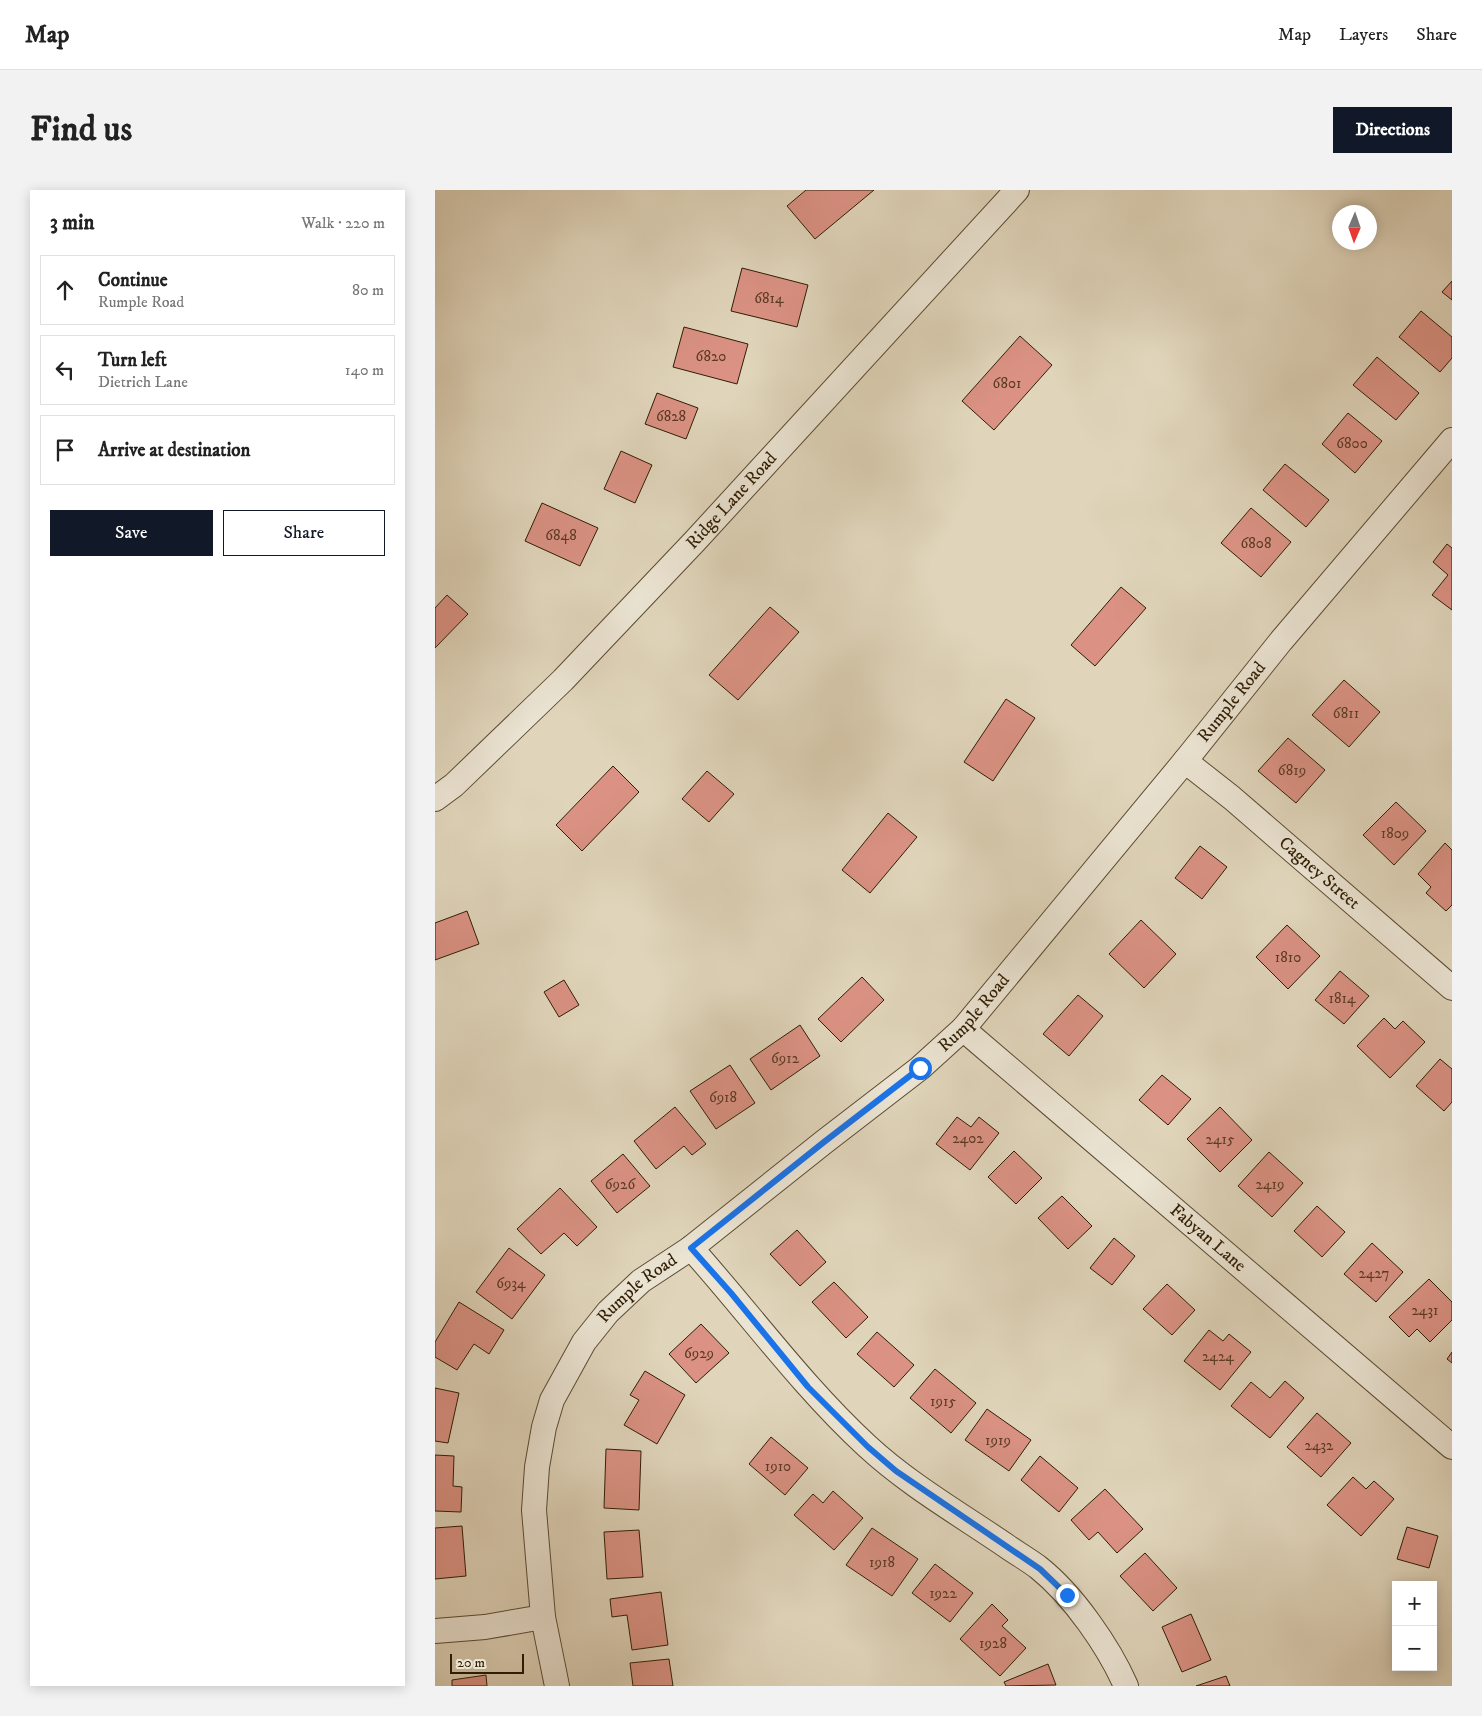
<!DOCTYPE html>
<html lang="en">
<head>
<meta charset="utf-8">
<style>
	body { margin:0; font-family:"IM FELL DW Pica",serif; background:#f2f2f2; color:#222 }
	.controls { position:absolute; right:15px; bottom:15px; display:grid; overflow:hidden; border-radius:0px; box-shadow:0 2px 12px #0003 }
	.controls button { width:45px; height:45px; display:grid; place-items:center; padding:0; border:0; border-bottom:1px solid #e0e0e0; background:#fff; color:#222; font:25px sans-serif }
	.compass { position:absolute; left:897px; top:15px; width:45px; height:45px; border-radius:50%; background:#fff; box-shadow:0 2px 12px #0003; rotate:182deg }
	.scale { position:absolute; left:15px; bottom:12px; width:74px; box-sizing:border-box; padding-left:5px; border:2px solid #2f1d04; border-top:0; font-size:14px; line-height:18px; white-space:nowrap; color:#2f1d04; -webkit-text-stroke:4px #ebe4d3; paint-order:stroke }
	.stop { position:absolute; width:15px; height:15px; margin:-11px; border:4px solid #1a73e8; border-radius:50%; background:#fff }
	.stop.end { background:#1a73e8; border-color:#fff; box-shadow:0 1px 5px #0008 }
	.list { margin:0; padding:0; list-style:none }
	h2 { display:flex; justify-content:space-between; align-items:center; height:65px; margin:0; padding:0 20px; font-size:21px }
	h2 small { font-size:16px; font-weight:400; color:#767676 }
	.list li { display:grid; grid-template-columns:32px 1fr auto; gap:15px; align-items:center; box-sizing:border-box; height:70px; margin:0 10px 10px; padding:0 10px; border:1px solid #e0e0e0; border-radius:0px }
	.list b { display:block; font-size:19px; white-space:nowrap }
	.list p { margin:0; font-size:16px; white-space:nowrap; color:#767676 }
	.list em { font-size:16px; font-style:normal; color:#767676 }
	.actions { display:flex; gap:10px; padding:15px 20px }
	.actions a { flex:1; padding:11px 0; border:1px solid #111827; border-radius:0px; text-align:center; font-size:18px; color:#111827 }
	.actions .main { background:#111827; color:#fff }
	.icon { flex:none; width:28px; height:28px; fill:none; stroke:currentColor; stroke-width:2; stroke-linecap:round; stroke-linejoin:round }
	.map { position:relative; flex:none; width:1017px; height:1496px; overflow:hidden; border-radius:0px }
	header { display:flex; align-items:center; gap:30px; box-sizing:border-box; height:70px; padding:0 25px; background:#fff; border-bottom:1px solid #e0e0e0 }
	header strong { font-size:24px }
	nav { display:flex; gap:28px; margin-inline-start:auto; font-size:18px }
	.intro { display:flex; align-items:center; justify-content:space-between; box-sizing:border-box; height:120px; padding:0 30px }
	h1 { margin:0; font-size:35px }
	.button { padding:12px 22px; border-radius:0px; background:#111827; color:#fff; font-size:18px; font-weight:700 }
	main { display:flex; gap:30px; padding:0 30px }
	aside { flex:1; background:#fff; border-radius:0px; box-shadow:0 2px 12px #0003 }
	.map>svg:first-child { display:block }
	.building { fill:#db9284; stroke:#2f1d04 }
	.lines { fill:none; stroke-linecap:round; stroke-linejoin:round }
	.street-casing { stroke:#5b4b32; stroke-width:26 }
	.street { stroke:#ebe4d3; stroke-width:24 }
	.route { stroke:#1a73e8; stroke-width:6 }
	.labels { text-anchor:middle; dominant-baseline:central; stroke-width:4.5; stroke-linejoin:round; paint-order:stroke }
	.number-label { font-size:15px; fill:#5a3a24 }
	.street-label { font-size:18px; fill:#2f1d04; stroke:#ebe4d3 }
</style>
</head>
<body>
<header>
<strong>Map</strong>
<nav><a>Map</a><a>Layers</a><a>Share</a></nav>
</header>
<div class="intro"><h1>Find us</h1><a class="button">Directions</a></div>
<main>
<aside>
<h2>3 min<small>Walk · 220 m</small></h2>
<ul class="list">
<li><svg class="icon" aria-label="ahead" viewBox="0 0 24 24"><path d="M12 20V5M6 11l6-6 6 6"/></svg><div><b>Continue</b><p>Rumple Road</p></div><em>80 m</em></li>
<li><svg class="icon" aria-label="left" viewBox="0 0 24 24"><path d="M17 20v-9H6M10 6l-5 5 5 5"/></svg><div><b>Turn left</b><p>Dietrich Lane</p></div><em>140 m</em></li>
<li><svg class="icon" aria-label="arrive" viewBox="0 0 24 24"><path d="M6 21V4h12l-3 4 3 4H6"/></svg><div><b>Arrive at destination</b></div></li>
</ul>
<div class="actions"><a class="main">Save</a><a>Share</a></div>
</aside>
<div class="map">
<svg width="1017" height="1496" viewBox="0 0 1017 1496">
	<rect width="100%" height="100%" fill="#e0d5bb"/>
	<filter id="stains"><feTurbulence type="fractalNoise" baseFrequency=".004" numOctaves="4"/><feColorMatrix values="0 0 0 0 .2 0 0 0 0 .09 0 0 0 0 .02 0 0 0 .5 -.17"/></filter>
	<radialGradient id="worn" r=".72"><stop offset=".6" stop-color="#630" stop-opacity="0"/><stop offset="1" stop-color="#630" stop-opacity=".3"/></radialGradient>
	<path class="building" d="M 371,0 L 439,0 L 380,49 L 352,16 Z
		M 307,78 L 373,95 L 362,137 L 296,121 Z
		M 1017,91 L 1017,110 L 1007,102 Z
		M 986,121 L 1017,147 L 1017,168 L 1005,182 L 964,147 Z
		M 249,137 L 313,154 L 302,194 L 238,177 Z
		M 585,146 L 617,175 L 559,240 L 527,211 Z
		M 942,167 L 984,203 L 961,230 L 918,195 Z
		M 222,203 L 263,218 L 251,249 L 210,234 Z
		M 913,223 L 947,251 L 920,283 L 887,254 Z
		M 186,261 L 217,275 L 200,313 L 169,299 Z
		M 850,274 L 894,310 L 871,337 L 828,300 Z
		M 107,313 L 163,338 L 145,376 L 90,351 Z
		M 816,318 L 856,352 L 826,387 L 786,353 Z
		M 1012,354 L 1017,358 L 1017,420 L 997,405 L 1013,385 L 998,372 Z
		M 686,397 L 711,418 L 660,476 L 636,455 Z
		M 12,405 L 33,424 L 0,458 L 0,418 Z
		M 335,417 L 364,442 L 303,510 L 274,485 Z
		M 909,490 L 945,522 L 914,557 L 877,525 Z
		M 571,509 L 600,528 L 558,591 L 529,572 Z
		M 853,548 L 890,580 L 861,613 L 823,581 Z
		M 178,576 L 204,602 L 147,661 L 121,635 Z
		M 272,581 L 299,604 L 274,632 L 247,609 Z
		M 961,612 L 991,641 L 959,675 L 928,645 Z
		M 453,623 L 482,647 L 435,703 L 407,680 Z
		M 1010,653 L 1017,660 L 1017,715 L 1011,721 L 991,703 L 996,697 L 983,684 Z
		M 765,656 L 792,677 L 767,709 L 740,688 Z
		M 32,721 L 44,754 L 0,770 L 0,733 Z
		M 706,730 L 741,764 L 709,798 L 674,764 Z
		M 852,735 L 885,766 L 853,799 L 821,767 Z
		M 905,781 L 934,806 L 909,834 L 880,810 Z
		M 427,787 L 449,810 L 406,852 L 383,829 Z
		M 129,790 L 144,815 L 124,827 L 109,802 Z
		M 643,805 L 668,826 L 634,866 L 608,844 Z
		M 949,828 L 960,839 L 968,831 L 990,852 L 955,888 L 922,856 Z
		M 365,835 L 385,866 L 336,900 L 315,869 Z
		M 1005,869 L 1017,879 L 1017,912 L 1009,921 L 981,896 Z
		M 295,875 L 320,913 L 281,939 L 255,901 Z
		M 727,885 L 756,909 L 733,935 L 704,910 Z
		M 240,917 L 271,954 L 257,965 L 249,956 L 221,979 L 199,951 Z
		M 785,917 L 817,950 L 785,982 L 752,949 Z
		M 522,927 L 536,937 L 544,927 L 564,943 L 535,980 L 501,954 Z
		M 579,961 L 607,988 L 581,1014 L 553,987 Z
		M 834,962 L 868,993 L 837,1027 L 803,996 Z
		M 188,964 L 215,996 L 182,1023 L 156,991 Z
		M 125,998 L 162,1037 L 142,1056 L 129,1043 L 106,1064 L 82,1039 Z
		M 627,1006 L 657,1036 L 633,1059 L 603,1028 Z
		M 882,1016 L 910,1042 L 887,1067 L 859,1041 Z
		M 362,1040 L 391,1072 L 365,1096 L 335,1064 Z
		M 679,1048 L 700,1066 L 677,1095 L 655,1078 Z
		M 937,1053 L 968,1082 L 941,1112 L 909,1084 Z
		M 74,1058 L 110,1085 L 77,1129 L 41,1102 Z
		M 994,1089 L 1017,1112 L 1017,1130 L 995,1152 L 982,1139 L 974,1147 L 954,1127 Z
		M 399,1092 L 433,1127 L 411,1148 L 377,1112 Z
		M 732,1094 L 760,1120 L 737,1145 L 708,1119 Z
		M 24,1112 L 69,1140 L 54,1164 L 39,1154 L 22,1180 L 0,1167 L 0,1152 Z
		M 266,1134 L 294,1163 L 261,1193 L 234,1164 Z
		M 774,1140 L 788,1151 L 794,1144 L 816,1162 L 785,1200 L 749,1171 Z
		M 442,1142 L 479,1175 L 459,1197 L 422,1164 Z
		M 1017,1162 L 1017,1173 L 1012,1169 Z
		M 500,1179 L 541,1213 L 516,1243 L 475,1208 Z
		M 210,1181 L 250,1205 L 222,1254 L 189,1235 L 204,1210 L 195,1205 Z
		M 850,1191 L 869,1208 L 835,1248 L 796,1216 L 816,1192 L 835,1208 Z
		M 0,1198 L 24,1203 L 13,1253 L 0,1251 Z
		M 552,1219 L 596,1250 L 574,1281 L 530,1250 Z
		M 882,1223 L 916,1253 L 886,1287 L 852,1257 Z
		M 336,1247 L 373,1278 L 350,1305 L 314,1274 Z
		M 171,1259 L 206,1261 L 204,1320 L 169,1318 Z
		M 0,1265 L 19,1266 L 18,1296 L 27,1297 L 26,1322 L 0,1321 Z
		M 605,1266 L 643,1298 L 624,1322 L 586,1290 Z
		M 918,1287 L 931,1299 L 939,1291 L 959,1309 L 926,1346 L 892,1315 Z
		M 670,1299 L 708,1339 L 682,1363 L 663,1342 L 654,1350 L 636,1330 Z
		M 398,1301 L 428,1328 L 399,1360 L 359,1325 L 378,1304 L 388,1313 Z
		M 27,1336 L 31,1386 L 0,1389 L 0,1338 Z
		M 972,1337 L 1003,1346 L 994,1378 L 962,1369 Z
		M 437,1338 L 483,1369 L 457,1406 L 411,1375 Z
		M 204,1340 L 208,1387 L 172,1389 L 169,1342 Z
		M 710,1363 L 742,1398 L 718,1421 L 685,1386 Z
		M 500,1374 L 538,1403 L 515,1432 L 477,1403 Z
		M 226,1402 L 233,1455 L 197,1460 L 192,1425 L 177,1427 L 175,1409 Z
		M 557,1414 L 573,1430 L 567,1436 L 591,1458 L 565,1486 L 525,1449 Z
		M 756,1424 L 776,1470 L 747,1482 L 727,1437 Z
		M 234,1469 L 238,1496 L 198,1496 L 195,1473 Z
		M 613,1474 L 621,1495 L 571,1496 L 569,1492 Z
		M 51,1485 L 52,1496 L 17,1496 L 17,1490 Z
		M 791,1486 L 795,1496 L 761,1496 Z"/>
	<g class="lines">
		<g class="street-casing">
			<g id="street">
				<path id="s1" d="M 750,571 L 797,608 L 1017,798"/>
				<path id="s2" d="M 0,609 L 19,595 L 128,490 L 260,351 L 582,0"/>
				<path id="s3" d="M 528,839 L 1017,1257"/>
				<path d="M 256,1058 C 315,1124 367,1196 432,1256 C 473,1294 523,1323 570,1355 C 581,1363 594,1370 604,1378 C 638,1405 674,1457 691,1496"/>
				<path d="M 0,1441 L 50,1437 L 108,1427"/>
				<path id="s4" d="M 122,1496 L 108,1427 L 99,1320 L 102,1277 L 109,1237 L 117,1210 L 149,1152 L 173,1122 L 206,1091 L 256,1058 L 389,952 L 485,878 L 528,839 L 750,571 L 846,451 L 1017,250"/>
			</g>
		</g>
		<use href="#street" class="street"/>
	</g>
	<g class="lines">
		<path class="route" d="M 485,878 L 389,952 L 256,1058 L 296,1103 L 373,1197 L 433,1257 L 461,1281 L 605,1379 L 632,1405"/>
	</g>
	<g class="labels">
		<g class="number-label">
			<text x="334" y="108">6814</text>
			<text x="276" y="166">6820</text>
			<text x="572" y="193">6801</text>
			<text x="236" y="226">6828</text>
			<text x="917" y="253">6800</text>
			<text x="126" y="345">6848</text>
			<text x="821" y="353">6808</text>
			<text x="911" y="523">6811</text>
			<text x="857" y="580">6819</text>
			<text x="960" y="643">1809</text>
			<text x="853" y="767">1810</text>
			<text x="907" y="808">1814</text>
			<text x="350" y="868">6912</text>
			<text x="288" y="907">6918</text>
			<text x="533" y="948">2402</text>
			<text x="785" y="949">2415</text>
			<text x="185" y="994">6926</text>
			<text x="835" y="994">2419</text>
			<text x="939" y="1083">2427</text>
			<text x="76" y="1093">6934</text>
			<text x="990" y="1120">2431</text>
			<text x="264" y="1163">6929</text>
			<text x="783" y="1166">2424</text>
			<text x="508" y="1211">1915</text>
			<text x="563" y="1250">1919</text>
			<text x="884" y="1255">2432</text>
			<text x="343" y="1276">1910</text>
			<text x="447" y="1372">1918</text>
			<text x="508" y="1403">1922</text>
			<text x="558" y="1453">1928</text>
		</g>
		<g class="street-label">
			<text stroke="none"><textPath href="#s2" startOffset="421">Ridge Lane Road</textPath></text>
			<text stroke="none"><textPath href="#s4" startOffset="1272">Rumple Road</textPath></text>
			<text stroke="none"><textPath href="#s1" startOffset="175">Cagney Street</textPath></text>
			<text stroke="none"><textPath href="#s4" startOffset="868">Rumple Road</textPath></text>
			<text stroke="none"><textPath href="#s3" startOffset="322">Fabyan Lane</textPath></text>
			<text stroke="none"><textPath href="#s4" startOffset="432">Rumple Road</textPath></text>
		</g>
	</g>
	<rect width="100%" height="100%" filter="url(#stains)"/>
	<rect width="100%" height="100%" fill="url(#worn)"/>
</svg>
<div class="controls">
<button>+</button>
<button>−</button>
</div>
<svg class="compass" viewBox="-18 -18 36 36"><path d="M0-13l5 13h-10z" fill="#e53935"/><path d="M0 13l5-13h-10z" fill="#767676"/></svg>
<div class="scale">20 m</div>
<div class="stop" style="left:485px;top:878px"></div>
<div class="stop end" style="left:632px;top:1405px"></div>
</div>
</main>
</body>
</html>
